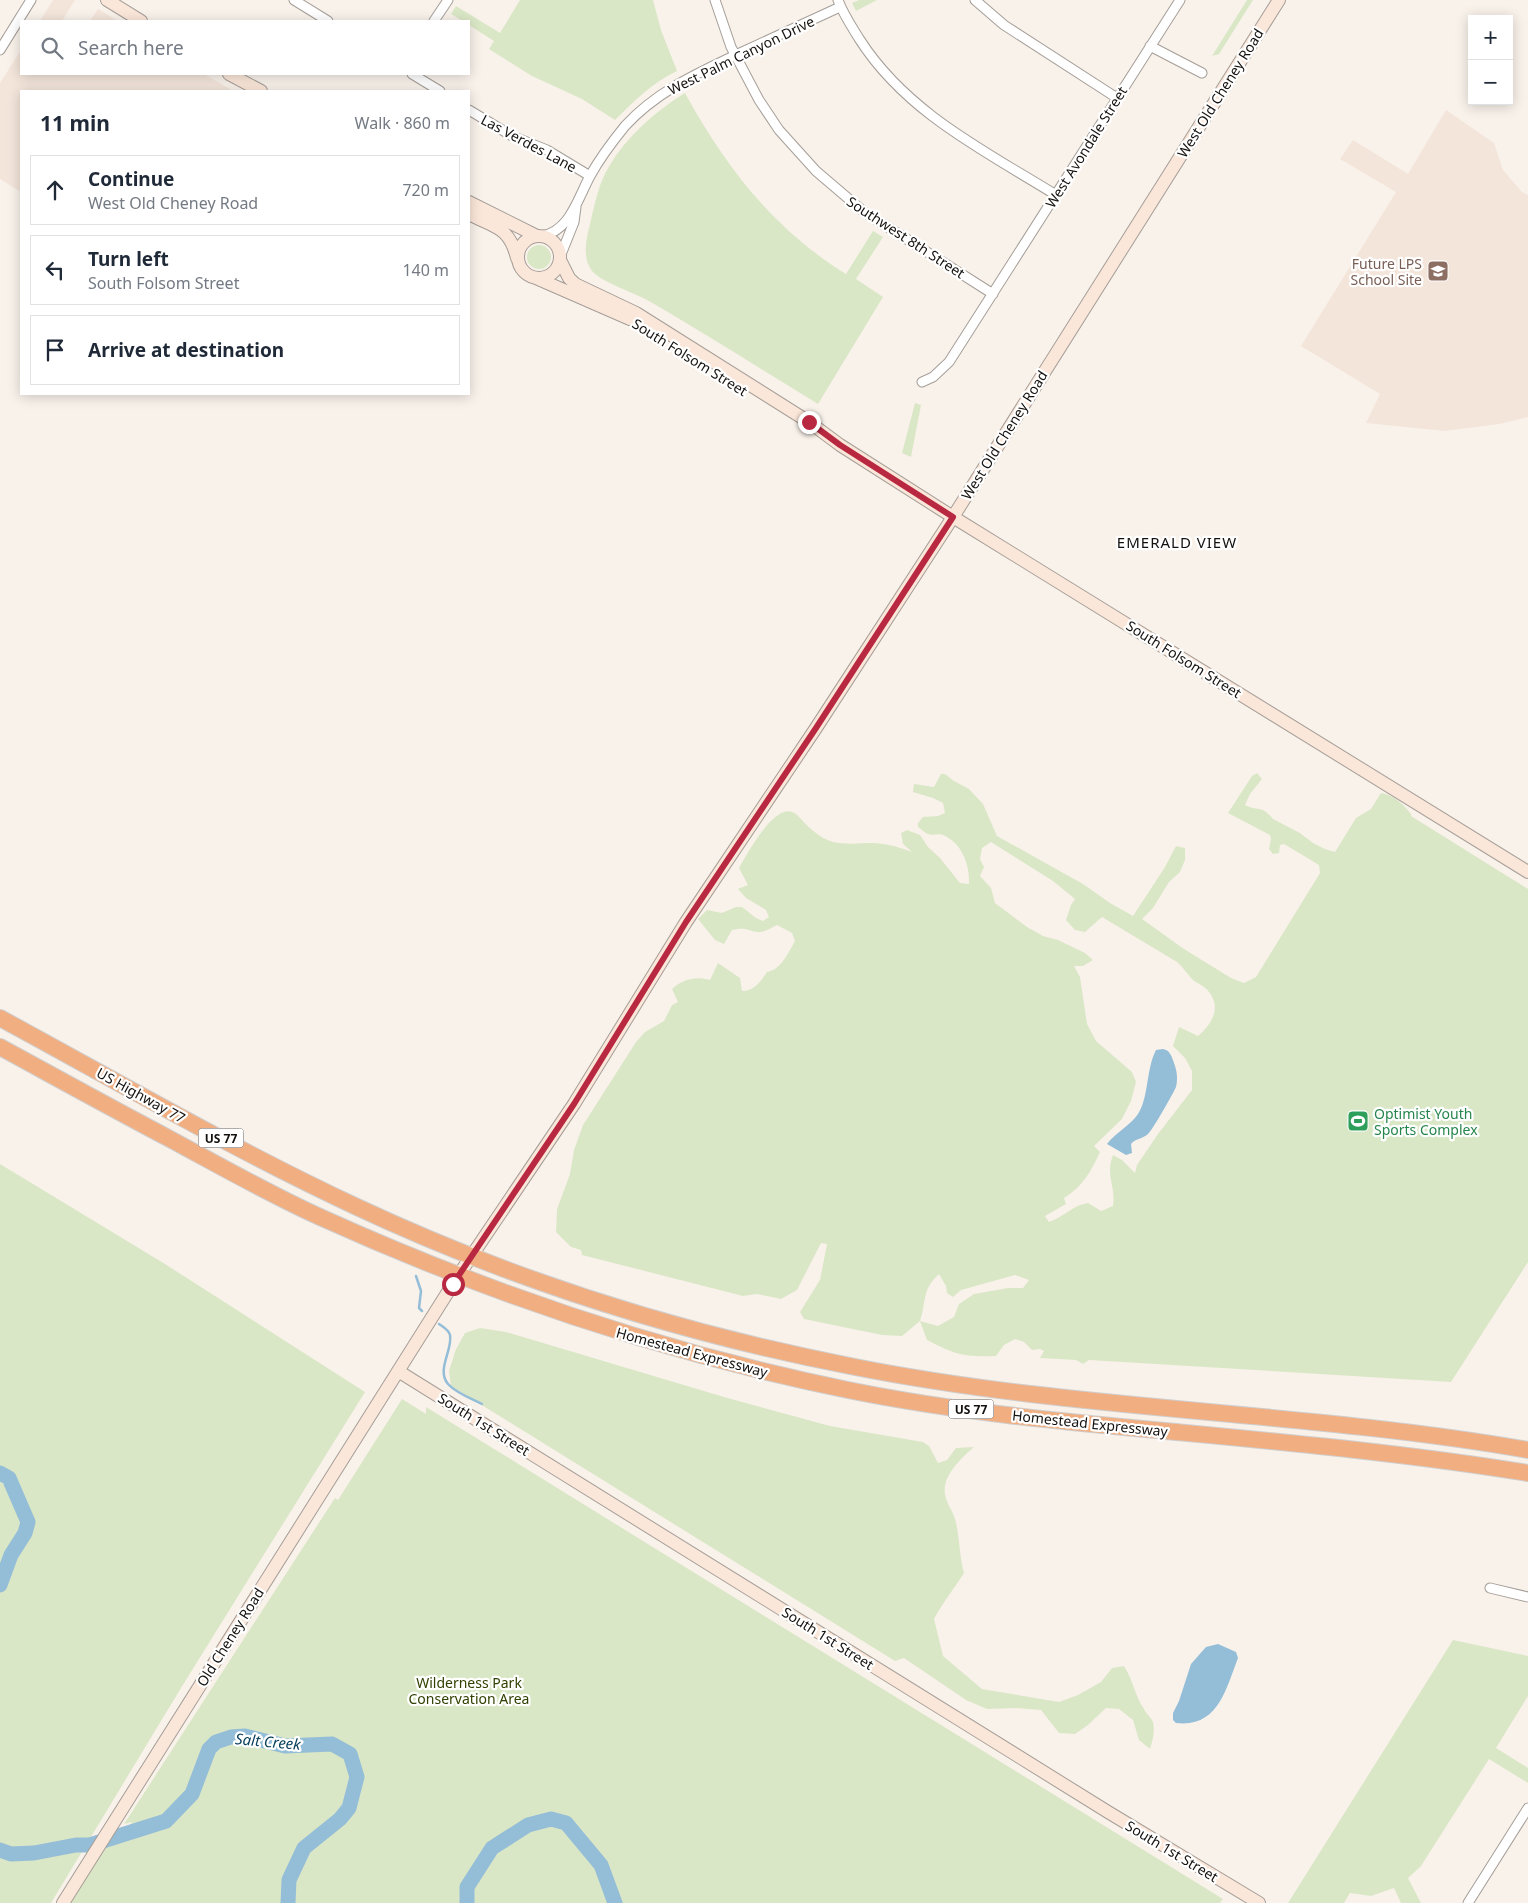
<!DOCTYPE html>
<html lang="en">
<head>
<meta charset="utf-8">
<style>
	body { margin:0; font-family:"Noto Sans",sans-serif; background:#f2f2f3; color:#1f2937 }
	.controls { position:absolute; right:15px; top:15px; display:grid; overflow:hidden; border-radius:0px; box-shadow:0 2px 12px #0003 }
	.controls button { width:45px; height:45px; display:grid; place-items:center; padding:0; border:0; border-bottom:1px solid #e0e1e3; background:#fff; color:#1f2937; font:25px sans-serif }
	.stop { position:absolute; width:15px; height:15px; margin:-11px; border:4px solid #b92841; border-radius:50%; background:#fff }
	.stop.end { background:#b92841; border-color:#fff; box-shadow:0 1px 5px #0008 }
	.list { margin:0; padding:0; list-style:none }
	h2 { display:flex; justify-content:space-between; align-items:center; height:65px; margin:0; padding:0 20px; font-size:21px }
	h2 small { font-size:16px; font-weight:400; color:#747a83 }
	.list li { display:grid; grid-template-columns:32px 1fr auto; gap:15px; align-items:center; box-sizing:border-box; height:70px; margin:0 10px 10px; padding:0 10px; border:1px solid #e0e1e3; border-radius:0px }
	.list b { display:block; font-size:19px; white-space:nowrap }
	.list p { margin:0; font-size:16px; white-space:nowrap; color:#747a83 }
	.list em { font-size:16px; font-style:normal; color:#747a83 }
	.icon { flex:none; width:28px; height:28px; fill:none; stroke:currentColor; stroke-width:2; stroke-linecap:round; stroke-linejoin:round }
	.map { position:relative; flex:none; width:1528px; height:1903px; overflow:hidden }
	.search { position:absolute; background:#fff; box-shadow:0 2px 12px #0003; left:20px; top:20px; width:450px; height:55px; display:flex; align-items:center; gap:12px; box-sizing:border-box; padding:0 18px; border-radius:0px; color:#747a83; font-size:19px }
	.panel { position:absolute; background:#fff; box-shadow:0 2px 12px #0003; left:20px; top:90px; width:450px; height:305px; border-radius:0px }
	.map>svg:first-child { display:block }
	.built { fill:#f3e5da }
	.green { fill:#dae7c6; fill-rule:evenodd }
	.water { fill:#94bdd7 }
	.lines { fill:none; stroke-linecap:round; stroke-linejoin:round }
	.stream { stroke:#94bdd7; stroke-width:2.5 }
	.river { stroke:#94bdd7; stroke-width:15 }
	.street-casing { stroke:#a59e98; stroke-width:11 }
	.secondary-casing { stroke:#a59e98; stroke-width:14 }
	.highway-casing { stroke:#d0cfcf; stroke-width:18 }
	.street { stroke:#fff; stroke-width:9 }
	.secondary { stroke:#fbe7d9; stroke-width:12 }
	.highway { stroke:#f1ae81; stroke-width:16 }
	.route { stroke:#b92841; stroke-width:6 }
	.labels { text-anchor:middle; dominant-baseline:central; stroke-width:4.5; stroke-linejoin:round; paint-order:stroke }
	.shield { fill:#fff; stroke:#5a5857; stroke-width:1 }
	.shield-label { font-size:12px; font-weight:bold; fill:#14110f }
	.street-label { font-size:14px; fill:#14110f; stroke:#fff }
	.education-label { font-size:14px; fill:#785e54; stroke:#fff; text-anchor:end }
	.leisure-label { font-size:14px; fill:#27864d; stroke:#fff; text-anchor:start }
	.park-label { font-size:14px; fill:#2f4000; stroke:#fff }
	.neighbourhood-label { font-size:15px; letter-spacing:1px; fill:#14110f; stroke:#fff }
	.water-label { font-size:15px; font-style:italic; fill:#0a405b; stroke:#fff }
</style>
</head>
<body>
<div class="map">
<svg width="1528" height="1903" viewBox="0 0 1528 1903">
	<rect width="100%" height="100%" fill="#f9f2eb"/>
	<path class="built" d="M 53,0 L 75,0 L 62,21 L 40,21 Z
		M 98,9 L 118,21 L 90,21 Z
		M 21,50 L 21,74 L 204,74 L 233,91 L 21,91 L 21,192 L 0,179 L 0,83 Z
		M 1446,110 L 1494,143 L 1503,170 L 1522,192 L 1528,195 L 1528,417 L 1499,424 L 1445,431 L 1366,423 L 1380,394 L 1301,346 L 1396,192 L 1340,159 L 1353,140 L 1408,174 Z"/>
	<path class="green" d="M 520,0 L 653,0 L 661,30 L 677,71 C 652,83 634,101 615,120 L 582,99 L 532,76 L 489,49 L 494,41 L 469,25 L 469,21 L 463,21 L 451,14 L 456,6 L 500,33 Z
		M 859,0 L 877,0 L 856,11 L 852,3 Z
		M 1247,0 L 1253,0 L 1219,54 L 1212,56 Z
		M 685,93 C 725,166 773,229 846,274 L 873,231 L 883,237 L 856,279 L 883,297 L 818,404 C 762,370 706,334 649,301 C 635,293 601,282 592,271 C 582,258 586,239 590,224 C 594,208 597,191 604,176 C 621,141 653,113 685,93 Z
		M527 257a12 12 0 1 1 24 0a12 12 0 1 1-24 0Z
		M 915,403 L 921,405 L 911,457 L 902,453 Z
		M 1257,773 L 1262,779 L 1250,794 L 1245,805 C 1258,812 1261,804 1273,819 L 1300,833 L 1313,843 L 1325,849 L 1335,852 L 1356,818 L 1371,809 L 1381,793 C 1394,795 1403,804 1411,814 L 1411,816 L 1528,889 L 1528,1262 L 1451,1382 L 1089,1360 L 1083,1364 L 1076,1360 L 1040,1358 L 1044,1351 L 1040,1349 L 1032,1350 L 1024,1342 L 1015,1339 L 1004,1345 L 996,1356 C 963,1357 956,1355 927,1340 L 920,1321 L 902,1336 L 882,1335 L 804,1319 L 800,1312 L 820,1280 L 827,1244 L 821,1243 L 797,1290 L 781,1299 L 757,1294 L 743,1296 L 582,1255 L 581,1250 L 571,1247 L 556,1232 L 557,1209 L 570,1174 L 574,1150 L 583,1125 L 636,1042 L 645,1032 L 664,1021 L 672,1005 L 678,1002 L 672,989 C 683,979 696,976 710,980 L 718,963 L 740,978 L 742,991 C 754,991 761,981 767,972 C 781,970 788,953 795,941 L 792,933 L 777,925 C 771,928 764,933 757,932 C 745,930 747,927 732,930 L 724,944 L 715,940 L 698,919 L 707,910 L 722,913 L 736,907 L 742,907 L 756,918 L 763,921 L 769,917 L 766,910 L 746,898 L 738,889 L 748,885 L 739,868 C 747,855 777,796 797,815 C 807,825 818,838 833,842 C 847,845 860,843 875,843 C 888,844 900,847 912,852 L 903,844 L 901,833 L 907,830 L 920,835 L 928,847 L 940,858 L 960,883 L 969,884 C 970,865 962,843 943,835 C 939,833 933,836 928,834 C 925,833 921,829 918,827 L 918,823 L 923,817 L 938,816 L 945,813 L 943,803 L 933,798 L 913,792 L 914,784 L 934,787 L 941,774 L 945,774 L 954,781 L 969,789 L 983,804 L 997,836 L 1083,884 L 1110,903 L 1133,916 L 1165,867 L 1176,846 L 1185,848 L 1185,860 L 1180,872 L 1169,882 L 1153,908 L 1142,919 L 1184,949 L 1231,978 L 1244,983 L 1256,977 L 1320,873 L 1319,865 L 1284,844 L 1280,845 L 1279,853 L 1273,854 L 1269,849 L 1271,839 L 1270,835 L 1228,813 L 1252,776 ZM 991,842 L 1053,881 L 1075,899 L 1071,905 L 1066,920 L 1075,930 L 1085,932 L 1102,917 L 1177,962 C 1183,967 1187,974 1193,980 C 1198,984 1205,986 1209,992 C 1222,1008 1211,1025 1198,1036 L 1179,1027 L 1173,1046 L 1185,1058 L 1192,1071 L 1192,1090 L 1158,1134 L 1137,1165 L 1135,1173 L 1122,1160 L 1113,1155 C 1105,1176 1116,1185 1113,1206 L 1101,1211 L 1088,1203 C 1073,1205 1064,1217 1049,1222 L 1045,1216 L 1066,1204 L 1064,1198 C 1082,1187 1091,1172 1100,1152 L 1094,1146 L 1122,1119 L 1131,1101 L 1136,1082 L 1132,1072 L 1096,1041 L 1087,1024 L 1080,977 L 1074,966 L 1083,966 L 1093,960 L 1085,953 L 1058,940 L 1043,936 L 1027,927 L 995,903 L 991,888 L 980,876 L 984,867 L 980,859 L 982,848 ZM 939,1274 L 946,1286 L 947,1293 L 953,1297 L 961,1290 L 1015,1275 L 1029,1280 L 1023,1288 L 1008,1288 L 974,1294 L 959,1304 L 954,1317 L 938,1326 L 920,1321 C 927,1300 921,1291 939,1274 Z
		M 0,1164 L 165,1264 L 365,1392 L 181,1688 L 51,1903 L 0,1903 Z
		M 480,1328 L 506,1332 L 724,1397 L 830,1426 L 923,1442 L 929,1446 L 938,1463 L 947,1460 L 956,1448 L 974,1447 C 962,1458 942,1475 945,1494 C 946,1503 953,1511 955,1519 C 960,1537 959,1555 964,1573 C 954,1589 943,1602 934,1619 L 943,1656 L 982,1689 L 1059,1702 L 1078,1695 L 1101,1682 L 1112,1668 L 1124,1666 C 1133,1680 1135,1696 1144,1709 C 1146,1714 1151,1717 1153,1722 C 1155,1732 1153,1739 1150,1749 L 1139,1740 L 1133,1720 L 1119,1709 L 1106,1708 L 1088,1725 L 1075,1734 L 1059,1733 L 1041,1710 L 1016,1708 L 987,1709 L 966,1700 L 904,1658 L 895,1661 L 451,1386 L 449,1371 L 456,1349 L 465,1333 Z
		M 402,1399 L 426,1414 L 426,1407 L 1223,1899 L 1220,1903 L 71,1903 L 105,1847 L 120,1842 L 132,1822 L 124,1824 L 335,1498 L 338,1500 Z
		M 1453,1640 L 1528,1656 L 1528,1696 L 1496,1748 L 1528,1768 L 1528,1783 L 1489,1759 L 1421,1866 L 1408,1878 L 1421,1903 L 1401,1903 L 1394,1888 L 1371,1896 L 1350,1893 L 1344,1903 L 1288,1903 Z"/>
	<path class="water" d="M 1163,1049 C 1170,1050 1172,1057 1174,1063 C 1177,1071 1178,1079 1176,1087 C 1174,1092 1152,1131 1148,1134 C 1143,1139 1136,1138 1131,1144 L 1132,1153 L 1126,1155 L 1107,1144 C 1116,1132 1130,1126 1138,1114 C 1149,1097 1146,1069 1156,1050 Z
		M 1218,1644 L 1236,1652 L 1238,1658 C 1226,1689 1218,1728 1176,1723 L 1173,1720 L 1173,1713 L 1179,1701 L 1191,1664 L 1206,1647 Z"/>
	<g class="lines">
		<path class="stream" d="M 416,1276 L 421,1291 L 419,1308 L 422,1311
			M 439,1324 C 443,1327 449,1330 450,1335 C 453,1350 436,1370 448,1384 C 456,1393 472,1399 482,1404"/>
		<path class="river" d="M 0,1473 L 9,1478 L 28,1522 L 25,1533 L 11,1555 L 0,1585
			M 0,1850 L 11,1854 L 34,1853 L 76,1845 L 90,1845 L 166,1821 L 192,1794 L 209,1749 L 216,1742 L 231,1737 L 245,1736 L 285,1746 L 332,1744 L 350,1754 L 357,1777 L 349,1808 L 340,1819 L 304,1848 L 289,1880 L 288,1903
			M 467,1903 L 467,1887 L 492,1848 L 528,1825 L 551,1819 L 566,1823 L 601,1865 L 615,1903"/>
		<g class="street-casing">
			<path id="street" d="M 294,0 L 328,21
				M 715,0 L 731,47 L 759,100 L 779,130 L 816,171 L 864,212 L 993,294
				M 838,0 C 843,14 852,27 860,40 C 907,113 985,151 1056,195
				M 975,0 L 1004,25 L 1117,98
				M 434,21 L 448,0
				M 1150,46 L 1202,73
				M 0,50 L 31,0
				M 412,74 L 440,91
				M 469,110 L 512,136 L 547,150 L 590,176
				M 542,236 C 570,231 578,198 590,176 C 600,158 612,142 625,126 C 657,91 698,73 740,53 C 773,38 807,22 840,7
				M 560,257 L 574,222 L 576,207
				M 922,382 L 933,377 L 949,362 L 1180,0
				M 1490,1588 L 1528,1597
				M 1468,1903 L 1528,1808"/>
		</g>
		<g class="secondary-casing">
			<path id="secondary" d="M 107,0 L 141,21
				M 229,74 L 261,91
				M 469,202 L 537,236
				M 469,214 C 495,228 509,226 517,258
				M518 257a21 21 0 1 1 42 0a21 21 0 1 1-42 0Z
				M 560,260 L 569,278 L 575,284 L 636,313 L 809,422 L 840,445 L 953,517 L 1528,872
				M 536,278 L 630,319
				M 398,1371 L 1108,1812 L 1259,1903
				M 63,1903 L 458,1276 L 574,1104 L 686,922 L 816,728 L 953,517 L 1279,0"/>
		</g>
		<g class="highway-casing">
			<path id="highway" d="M 0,1018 C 118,1082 235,1150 357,1207 C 515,1281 684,1334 855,1367 C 1077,1411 1305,1411 1528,1450
				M 0,1047 C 57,1078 113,1109 170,1139 C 220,1166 269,1194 320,1217 C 490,1294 666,1353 848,1390 C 956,1412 1066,1422 1176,1432 C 1293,1443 1411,1454 1528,1473"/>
		</g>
		<use href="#street" class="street"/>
		<use href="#secondary" class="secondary"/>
		<use href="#highway" class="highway"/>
	</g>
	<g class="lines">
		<path class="route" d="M 453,1284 L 574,1104 L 686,922 L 816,728 L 953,517 L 840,445 L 809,422"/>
	</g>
	<defs>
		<g id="school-square" transform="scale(1.125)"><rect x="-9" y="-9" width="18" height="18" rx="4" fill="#8d6e63" stroke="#fff"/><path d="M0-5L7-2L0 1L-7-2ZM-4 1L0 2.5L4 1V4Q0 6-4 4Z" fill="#fff"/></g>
		<g id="stadium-square" transform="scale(1.125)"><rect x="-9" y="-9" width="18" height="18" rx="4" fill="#2e9e5b" stroke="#fff"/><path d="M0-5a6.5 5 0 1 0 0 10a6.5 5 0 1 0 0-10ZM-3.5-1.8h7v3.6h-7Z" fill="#fff"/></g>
	</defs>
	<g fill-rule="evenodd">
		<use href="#school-square" x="1438" y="271"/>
		<use href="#stadium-square" x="1358" y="1121"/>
	</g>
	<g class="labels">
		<g class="shield">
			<rect x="198.5" y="1128.5" width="45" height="19" rx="4"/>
			<rect x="948.5" y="1399.5" width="45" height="19" rx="4"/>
		</g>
		<g class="shield-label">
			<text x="221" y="1138">US 77</text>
			<text x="971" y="1409">US 77</text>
		</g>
		<g class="street-label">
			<text transform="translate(741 55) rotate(-26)">West Palm Canyon Drive</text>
			<text transform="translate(1220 93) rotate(-58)">West Old Cheney Road</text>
			<text transform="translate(529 143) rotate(28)">Las Verdes Lane</text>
			<text transform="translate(1086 147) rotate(-58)">West Avondale Street</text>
			<text transform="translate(906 237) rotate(33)">Southwest 8th Street</text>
			<text transform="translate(690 357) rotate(32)">South Folsom Street</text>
			<text transform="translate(1004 435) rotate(-58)">West Old Cheney Road</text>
			<text transform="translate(1184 659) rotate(32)">South Folsom Street</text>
			<text transform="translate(141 1095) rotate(29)">US Highway 77</text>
			<text transform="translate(692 1352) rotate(15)">Homestead Expressway</text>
			<text transform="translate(1090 1423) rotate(6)">Homestead Expressway</text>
			<text transform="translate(484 1424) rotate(32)">South 1st Street</text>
			<text transform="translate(230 1637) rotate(-58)">Old Cheney Road</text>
			<text transform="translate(828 1638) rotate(32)">South 1st Street</text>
			<text transform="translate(1172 1851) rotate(31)">South 1st Street</text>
		</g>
		<g class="education-label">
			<text x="1422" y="263">Future LPS<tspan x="1422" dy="16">School Site</tspan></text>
		</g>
		<g class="leisure-label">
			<text x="1374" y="1113">Optimist Youth<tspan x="1374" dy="16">Sports Complex</tspan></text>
		</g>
		<g class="park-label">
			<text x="469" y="1682">Wilderness Park<tspan x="469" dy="16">Conservation Area</tspan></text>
		</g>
		<g class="neighbourhood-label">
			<text x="1177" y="542">EMERALD VIEW</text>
		</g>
		<g class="water-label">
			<text transform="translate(268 1741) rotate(5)">Salt Creek</text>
		</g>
	</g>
</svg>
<div class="controls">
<button>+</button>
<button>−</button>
</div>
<div class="stop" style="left:453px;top:1284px"></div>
<div class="stop end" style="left:809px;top:422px"></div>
<div class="search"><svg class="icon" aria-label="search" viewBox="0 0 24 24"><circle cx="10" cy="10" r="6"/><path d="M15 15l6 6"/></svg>Search here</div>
<section class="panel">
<h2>11 min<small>Walk · 860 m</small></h2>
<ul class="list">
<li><svg class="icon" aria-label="ahead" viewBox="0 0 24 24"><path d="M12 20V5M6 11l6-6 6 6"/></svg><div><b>Continue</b><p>West Old Cheney Road</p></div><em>720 m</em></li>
<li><svg class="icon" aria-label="left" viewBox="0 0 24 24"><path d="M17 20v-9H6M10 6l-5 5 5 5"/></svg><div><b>Turn left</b><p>South Folsom Street</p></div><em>140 m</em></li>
<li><svg class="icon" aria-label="arrive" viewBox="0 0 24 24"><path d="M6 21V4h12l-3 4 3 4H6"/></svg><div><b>Arrive at destination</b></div></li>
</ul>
</section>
</div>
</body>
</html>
